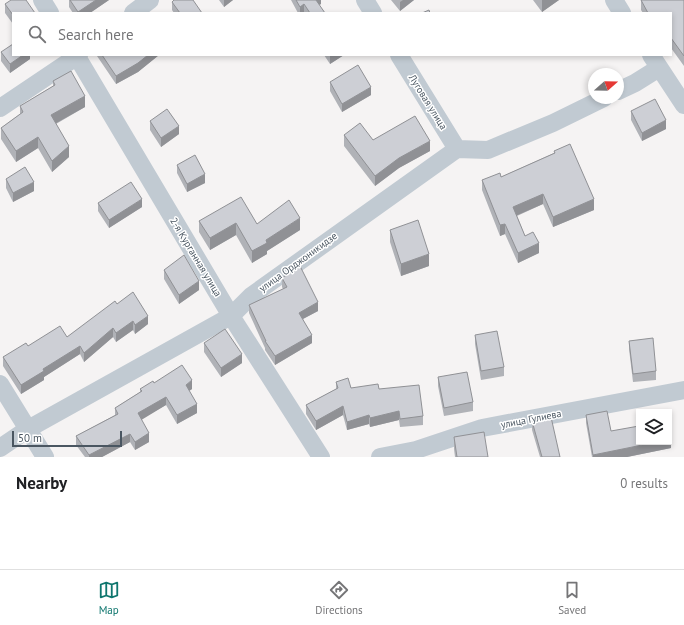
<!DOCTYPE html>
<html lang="en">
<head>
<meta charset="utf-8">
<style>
	body { margin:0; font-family:"PT Sans",sans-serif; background:#f2f2f2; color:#202124 }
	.controls { position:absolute; right:12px; bottom:12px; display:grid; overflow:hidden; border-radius:0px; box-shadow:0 2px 6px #0003 }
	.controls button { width:36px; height:36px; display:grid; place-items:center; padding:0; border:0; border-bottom:1px solid #e0e0e0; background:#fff; color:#202124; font:20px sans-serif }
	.compass { position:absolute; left:588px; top:68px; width:36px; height:36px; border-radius:50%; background:#fff; box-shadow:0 2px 6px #0003; rotate:70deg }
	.scale { position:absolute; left:12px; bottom:10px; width:110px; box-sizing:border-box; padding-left:4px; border:2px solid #4a5661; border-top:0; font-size:11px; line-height:14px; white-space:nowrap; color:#4a5661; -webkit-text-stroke:3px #fff; paint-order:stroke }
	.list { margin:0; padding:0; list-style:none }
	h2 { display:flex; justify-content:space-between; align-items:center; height:52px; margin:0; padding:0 16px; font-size:17px }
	h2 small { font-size:13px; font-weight:400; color:#757577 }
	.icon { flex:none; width:22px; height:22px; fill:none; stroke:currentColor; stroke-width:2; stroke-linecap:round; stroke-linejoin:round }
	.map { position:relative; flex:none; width:684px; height:457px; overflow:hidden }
	.search { position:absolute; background:#fff; box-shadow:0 2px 6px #0003; left:12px; right:12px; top:12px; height:44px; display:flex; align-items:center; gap:10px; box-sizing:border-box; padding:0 14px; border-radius:0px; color:#757577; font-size:15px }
	.sheet { height:112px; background:#fff }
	nav { display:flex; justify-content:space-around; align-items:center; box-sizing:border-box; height:56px; border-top:1px solid #e0e0e0; background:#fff; font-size:11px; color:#757577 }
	nav a { display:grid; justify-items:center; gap:2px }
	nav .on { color:#0f766e }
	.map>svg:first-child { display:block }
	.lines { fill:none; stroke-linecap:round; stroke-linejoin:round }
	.minor { stroke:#c1cad2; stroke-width:18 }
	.wall { fill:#b0b2b7 }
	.shaded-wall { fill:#909195 }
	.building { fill:#cdcfd5; stroke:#909195 }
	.labels { text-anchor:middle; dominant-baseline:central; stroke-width:3; stroke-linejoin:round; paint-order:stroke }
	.street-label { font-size:10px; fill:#4a5661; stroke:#fff }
</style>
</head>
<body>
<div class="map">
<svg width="684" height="457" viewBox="0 0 684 457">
	<rect width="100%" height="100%" fill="#f5f3f3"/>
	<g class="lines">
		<path class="minor" d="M 42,0 L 50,13
			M 365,0 L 373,13
			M 614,0 L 622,13
			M 133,13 L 150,0
			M 76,55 L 231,316 L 321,457
			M 399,55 L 457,149
			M 651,55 L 684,105
			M 618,91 L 635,83 L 659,68
			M 0,108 L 79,55
			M 0,384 L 45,457
			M 0,448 L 28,429 L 231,316 L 251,296 L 457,149 L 488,150 L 553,123 L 604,98
			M 380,457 L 416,450 L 482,428 L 684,390"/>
	</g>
	<path class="wall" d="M 69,0 L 109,0 L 90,13 L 73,13 L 69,7 Z
		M 219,0 L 233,0 L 224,7 Z
		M 291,0 L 321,0 L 321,4 L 319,5 L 325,13 L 298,13 Z
		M 391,0 L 414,0 L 400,11 Z
		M 533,0 L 559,0 L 542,12 Z
		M 641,0 L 684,0 L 684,66 L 671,48 L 671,13 L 643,13 L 641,10 Z
		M 172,2 L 202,13 L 174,13 L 172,10 Z
		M 5,4 L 13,13 L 13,24 L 5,13 Z
		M 1,52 L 30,55 L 30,59 L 10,73 L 1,61 Z
		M 97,55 L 159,55 L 138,72 L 116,84 L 97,56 Z
		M 324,55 L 344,55 L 330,64 Z
		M 53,81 L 85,107 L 56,124 L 69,157 L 52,172 L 38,148 L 16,162 L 1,139 L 1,128 L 20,114 L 20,106 L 53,86 Z
		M 330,82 L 371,95 L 342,112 L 330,91 Z
		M 631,111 L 666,129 L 642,141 L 631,120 Z
		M 150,121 L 179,134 L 161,147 L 150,130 Z
		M 344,135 L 373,140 L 430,151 L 399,168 L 375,186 L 344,146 Z
		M 554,151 L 594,210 L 553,227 L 543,204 L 517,216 L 525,236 L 539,253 L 518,263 L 505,234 L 500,236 L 482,190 L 482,180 L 501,177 L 554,153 Z
		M 177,165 L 205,183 L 187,192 L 177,173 Z
		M 6,179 L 34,191 L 13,202 L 6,188 Z
		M 98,203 L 142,207 L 109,228 L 98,211 Z
		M 199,221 L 257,224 L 300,230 L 267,251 L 267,254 L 252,263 L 236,235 L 210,250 L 199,232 Z
		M 390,230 L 429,266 L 401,276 L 390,242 Z
		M 164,270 L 199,290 L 179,304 L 164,279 Z
		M 282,278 L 318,311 L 303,319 L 312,343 L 275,365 L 265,350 L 265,348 L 249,313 L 249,305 L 283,289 L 282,287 Z
		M 117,304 L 148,324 L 135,334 L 133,330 L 116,342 L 113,337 L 84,362 L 80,354 L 44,377 L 44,380 L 21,394 L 3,366 L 3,357 L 28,346 L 67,337 Z
		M 475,335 L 504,367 L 504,376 L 481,380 L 475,344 Z
		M 629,341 L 656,371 L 656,380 L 633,382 L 629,349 Z
		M 204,343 L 242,363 L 221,377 L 204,352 Z
		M 438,377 L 473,402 L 473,411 L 444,416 L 438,386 Z
		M 336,382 L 351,388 L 379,389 L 423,416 L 423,425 L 400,427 L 399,420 L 370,427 L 369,424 L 347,430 L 343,415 L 316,430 L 306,414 L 306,405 L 336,389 Z
		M 154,383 L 192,389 L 189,391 L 197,413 L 177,424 L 166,405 L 141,419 L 149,442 L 135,450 L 130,442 L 102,457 L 85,457 L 76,445 L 76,436 L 115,415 L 115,408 L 140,392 L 140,389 Z
		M 586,415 L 611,431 L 671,448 L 627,457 L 592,457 L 586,423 Z
		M 532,421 L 560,457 L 540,457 L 532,430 Z
		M 454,437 L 488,457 L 455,457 L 454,449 Z"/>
	<path class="shaded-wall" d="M 96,0 L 109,0 L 90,13 L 78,13 L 78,12 Z
		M 224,0 L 233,0 L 224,7 Z
		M 315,0 L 321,0 L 321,4 L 315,7 Z
		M 403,0 L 414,0 L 400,11 L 400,2 Z
		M 542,0 L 559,0 L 542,12 Z
		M 304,4 L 304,13 L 300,13 L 300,7 Z
		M 23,55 L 30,55 L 30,59 L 10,73 L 10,64 Z
		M 148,55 L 159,55 L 138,72 L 116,84 L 116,76 Z
		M 331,55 L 344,55 L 330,64 L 330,56 Z
		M 371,87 L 371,95 L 342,112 L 342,104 Z
		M 85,96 L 85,107 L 51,126 L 51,115 Z
		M 666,120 L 666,129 L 642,141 L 642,133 Z
		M 179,126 L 179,134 L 161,147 L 161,138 Z
		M 38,137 L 38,148 L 16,162 L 16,151 Z
		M 430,141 L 430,151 L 399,168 L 375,186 L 375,176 L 399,158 Z
		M 69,146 L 69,157 L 52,172 L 52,161 Z
		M 205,174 L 205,183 L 187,192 L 187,184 Z
		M 34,182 L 34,191 L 13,202 L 13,193 Z
		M 543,194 L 543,204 L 513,217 L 513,207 Z
		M 142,199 L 142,207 L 109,228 L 109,220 Z
		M 594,199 L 594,210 L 553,227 L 553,217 Z
		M 300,218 L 300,230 L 267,251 L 267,254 L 252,263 L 252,251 L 266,240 Z
		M 236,223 L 236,235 L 210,250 L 210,238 Z
		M 505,224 L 505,234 L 500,236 L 500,225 Z
		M 539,243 L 539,253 L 518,263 L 518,253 Z
		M 429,254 L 429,266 L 401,276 L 401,264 Z
		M 199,281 L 199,290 L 179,304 L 179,295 Z
		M 318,302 L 318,311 L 299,321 L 299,313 Z
		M 148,316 L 148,324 L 135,334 L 135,325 Z
		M 133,321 L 133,330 L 116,342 L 116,333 Z
		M 113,328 L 113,337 L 84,362 L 84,353 Z
		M 312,335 L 312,343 L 275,365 L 275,356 Z
		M 80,346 L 80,354 L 44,377 L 44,380 L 21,394 L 21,385 L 43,369 Z
		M 242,354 L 242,363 L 221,377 L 221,368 Z
		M 192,380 L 192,389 L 186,393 L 186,385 Z
		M 166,397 L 166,405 L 138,422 L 138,413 Z
		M 197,404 L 197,413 L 177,424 L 177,415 Z
		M 343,406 L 343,415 L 316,430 L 316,421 Z
		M 399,411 L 399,420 L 370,427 L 370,418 Z
		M 369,415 L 369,424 L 347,430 L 347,422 Z
		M 149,433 L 149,442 L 135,450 L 135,442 Z
		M 130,434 L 130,442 L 102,457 L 89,457 L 89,455 Z
		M 669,439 L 671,439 L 671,448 L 627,457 L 593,457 L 593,455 L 657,442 L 669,442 Z"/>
	<path class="building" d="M 11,0 L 26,0 L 35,13 L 13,13 L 13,15 L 5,4 Z
		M 70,0 L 96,0 L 78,12 Z
		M 174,0 L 193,0 L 202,13 L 180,13 L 172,2 Z
		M 296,0 L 316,0 L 325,13 L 310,13 L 304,4 L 300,7 Z
		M 641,0 L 684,0 L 684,56 L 671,38 L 671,13 L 648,13 Z
		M 429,10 L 430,13 L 422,13 Z
		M 13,44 L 13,55 L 23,55 L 10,64 L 1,52 Z
		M 102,55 L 148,55 L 138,63 L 116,76 Z
		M 358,65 L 371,87 L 342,104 L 330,82 Z
		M 71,71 L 85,96 L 51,115 L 69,146 L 52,161 L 38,137 L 16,151 L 1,128 L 23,112 L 20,106 L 55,85 L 53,81 Z
		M 655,99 L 666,120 L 642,133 L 631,111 Z
		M 167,109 L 179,126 L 161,138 L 150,121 Z
		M 415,116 L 430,141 L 399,158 L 375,176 L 344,135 L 360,123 L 373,140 Z
		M 570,144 L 594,199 L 553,217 L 543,194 L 513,207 L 525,236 L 533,232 L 539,243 L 518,253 L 505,224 L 500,225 L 482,180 L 500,173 L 501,177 L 555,153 L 554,151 Z
		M 195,155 L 205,174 L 187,184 L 177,165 Z
		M 25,167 L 34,182 L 13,193 L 6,179 Z
		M 131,182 L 142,199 L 109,220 L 98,203 Z
		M 241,197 L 257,224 L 289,200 L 300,218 L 266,240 L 267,243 L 252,251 L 236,223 L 210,238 L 199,221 Z
		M 418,220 L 429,254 L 401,264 L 390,230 Z
		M 184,255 L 199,281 L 179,295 L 164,270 Z
		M 300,266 L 318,302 L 299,313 L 312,335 L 275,356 L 265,341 L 266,341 L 249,305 L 287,287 L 282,278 Z
		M 133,292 L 148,316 L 135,325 L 133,321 L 116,333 L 113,328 L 84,353 L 80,346 L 43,369 L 44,371 L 21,385 L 3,357 L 26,343 L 28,346 L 60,326 L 67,337 L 115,301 L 117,304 Z
		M 225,329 L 242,354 L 221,368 L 204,343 Z
		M 497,331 L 504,367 L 481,371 L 475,335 Z
		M 653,338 L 656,371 L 633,374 L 629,341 Z
		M 182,365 L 192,380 L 186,385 L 197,404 L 177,415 L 166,397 L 138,413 L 149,433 L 135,442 L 130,434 L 89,455 L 76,436 L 118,414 L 115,408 L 142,391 L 140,389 L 153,381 L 154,383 Z
		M 467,372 L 473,402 L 444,408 L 438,377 Z
		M 348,378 L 351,388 L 378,384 L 379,389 L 419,385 L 423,416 L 400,419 L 399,411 L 370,418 L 369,415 L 347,422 L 343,406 L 316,421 L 306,405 L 338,388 L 336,382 Z
		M 607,411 L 611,431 L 639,426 L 639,442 L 657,442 L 593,455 L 586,415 Z
		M 551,417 L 560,457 L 542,457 L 532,421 Z
		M 669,430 L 671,439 L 669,439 Z
		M 484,432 L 488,457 L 457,457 L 454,437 Z"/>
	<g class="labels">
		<g class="street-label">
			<text transform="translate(428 102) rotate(58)">Луговая улица</text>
			<text transform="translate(196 257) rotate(59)">2-я Курганная улица</text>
			<text transform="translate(298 262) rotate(-36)">улица Орджоникидзе</text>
			<text transform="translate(531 419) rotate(-11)">улица Гулиева</text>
		</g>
	</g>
</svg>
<div class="controls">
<button><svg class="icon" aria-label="layers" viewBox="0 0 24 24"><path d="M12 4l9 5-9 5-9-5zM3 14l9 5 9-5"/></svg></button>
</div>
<svg class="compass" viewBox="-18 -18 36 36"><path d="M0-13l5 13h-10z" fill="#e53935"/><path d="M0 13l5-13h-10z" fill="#757577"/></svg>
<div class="scale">50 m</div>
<div class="search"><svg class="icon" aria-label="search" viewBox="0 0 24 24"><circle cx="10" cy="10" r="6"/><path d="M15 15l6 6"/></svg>Search here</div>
</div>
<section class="sheet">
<h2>Nearby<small>0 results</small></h2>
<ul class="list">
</ul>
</section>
<nav>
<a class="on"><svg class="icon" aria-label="map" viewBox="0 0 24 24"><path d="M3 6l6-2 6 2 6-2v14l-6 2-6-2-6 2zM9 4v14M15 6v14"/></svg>Map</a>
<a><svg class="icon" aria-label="directions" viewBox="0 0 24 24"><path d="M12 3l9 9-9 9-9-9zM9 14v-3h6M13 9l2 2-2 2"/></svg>Directions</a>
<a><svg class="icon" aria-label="saved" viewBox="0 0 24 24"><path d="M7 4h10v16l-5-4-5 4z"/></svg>Saved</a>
</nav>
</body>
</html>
